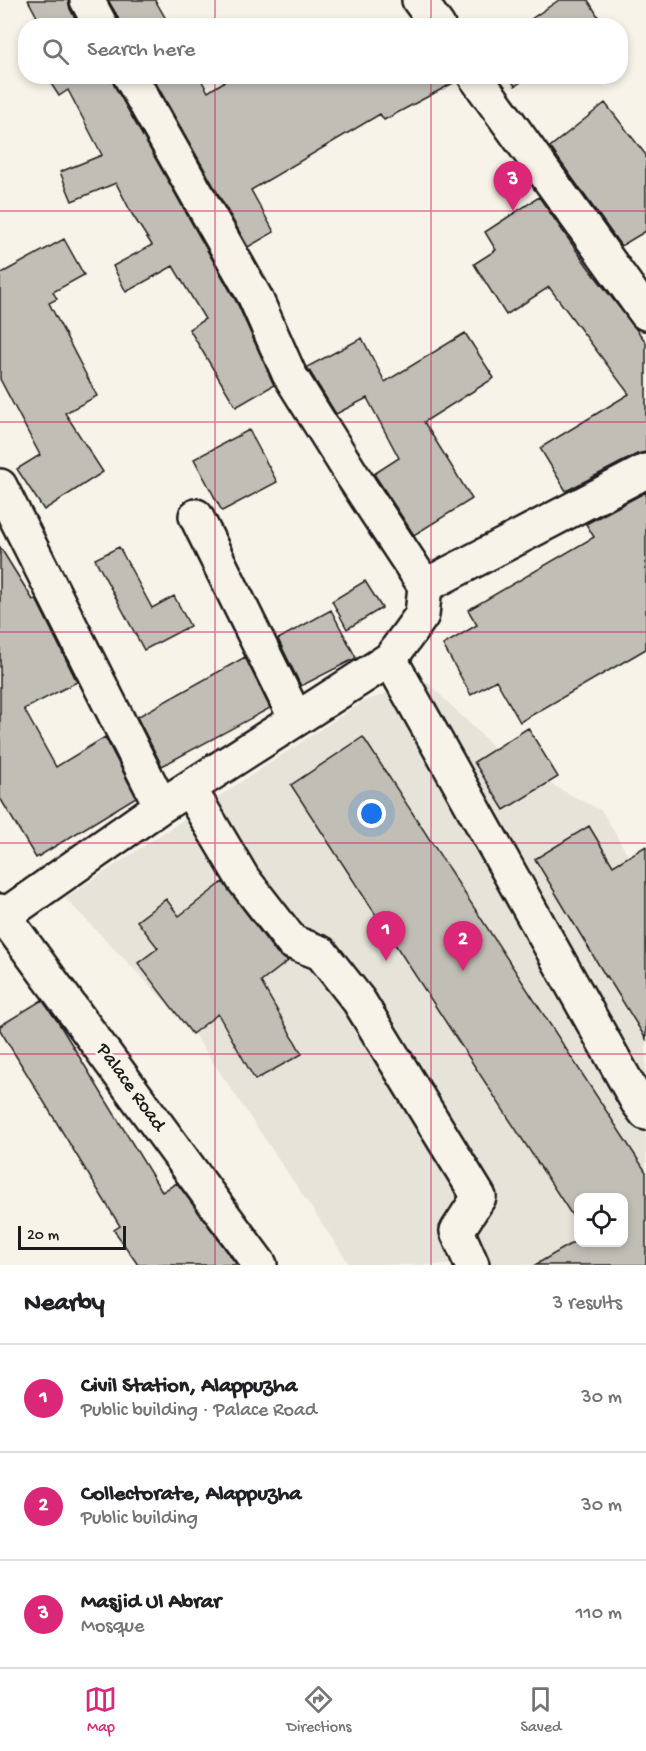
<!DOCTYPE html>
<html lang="en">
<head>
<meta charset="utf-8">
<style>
	body { margin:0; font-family:"Gochi Hand",sans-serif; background:#f6f6f6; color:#202124 }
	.controls { position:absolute; right:18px; bottom:18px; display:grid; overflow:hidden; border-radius:12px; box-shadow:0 3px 9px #0003 }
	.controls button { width:54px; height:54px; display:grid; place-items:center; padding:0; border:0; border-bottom:2px solid #e0e0e0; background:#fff; color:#202124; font:30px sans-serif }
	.scale { position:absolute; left:18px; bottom:15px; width:108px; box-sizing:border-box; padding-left:6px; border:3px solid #1c1c1c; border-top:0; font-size:16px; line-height:21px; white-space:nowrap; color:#1c1c1c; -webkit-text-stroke:4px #f7f3e8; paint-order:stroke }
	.you { position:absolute; left:372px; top:814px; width:21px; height:21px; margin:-15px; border:4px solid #fff; border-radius:50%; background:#1a73e8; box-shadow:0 0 0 9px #1a73e833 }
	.badge { display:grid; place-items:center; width:39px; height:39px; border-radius:50%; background:#db2777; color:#fff; font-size:20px; font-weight:700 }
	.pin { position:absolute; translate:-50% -50px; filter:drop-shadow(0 2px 3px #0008) }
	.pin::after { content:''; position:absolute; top:32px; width:21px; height:18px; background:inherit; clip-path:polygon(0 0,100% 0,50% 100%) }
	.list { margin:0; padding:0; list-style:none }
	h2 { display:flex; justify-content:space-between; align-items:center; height:78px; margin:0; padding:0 24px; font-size:26px }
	h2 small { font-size:20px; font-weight:400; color:#757577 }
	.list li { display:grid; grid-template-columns:39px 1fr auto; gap:18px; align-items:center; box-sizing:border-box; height:108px; padding:0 24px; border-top:2px solid #e0e0e0 }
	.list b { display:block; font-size:22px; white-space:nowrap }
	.list p { margin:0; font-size:20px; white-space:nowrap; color:#757577 }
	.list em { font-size:20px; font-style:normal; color:#757577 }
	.icon { flex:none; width:33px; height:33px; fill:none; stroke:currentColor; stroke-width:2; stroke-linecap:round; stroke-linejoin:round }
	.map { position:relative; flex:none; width:646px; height:1265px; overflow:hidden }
	.search { position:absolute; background:#fff; box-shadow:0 3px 9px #0003; left:18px; right:18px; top:18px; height:66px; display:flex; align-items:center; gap:15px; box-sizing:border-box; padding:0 21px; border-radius:24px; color:#757577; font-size:22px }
	.sheet { height:402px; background:#fff }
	nav { display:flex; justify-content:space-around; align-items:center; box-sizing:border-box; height:84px; border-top:2px solid #e0e0e0; background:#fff; font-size:16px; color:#757577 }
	nav a { display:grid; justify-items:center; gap:3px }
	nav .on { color:#db2777 }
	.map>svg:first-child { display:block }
	.built { fill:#e6e3d9; fill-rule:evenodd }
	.building { fill:#c0beb5; stroke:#1c1c1c; stroke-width:1.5 }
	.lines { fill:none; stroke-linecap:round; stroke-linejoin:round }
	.minor-casing { stroke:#1c1c1c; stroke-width:38 }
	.major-casing { stroke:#1c1c1c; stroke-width:38 }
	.minor { stroke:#f7f3e8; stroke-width:33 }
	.major { stroke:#f7f3e8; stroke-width:33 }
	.grid { fill:none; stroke:#c2185b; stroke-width:1.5; stroke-opacity:0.55 }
	.labels { text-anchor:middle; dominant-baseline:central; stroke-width:5; stroke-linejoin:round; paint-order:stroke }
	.street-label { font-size:20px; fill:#1c1c1c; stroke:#f7f3e8 }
</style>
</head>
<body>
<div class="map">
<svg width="646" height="1265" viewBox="0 0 646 1265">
	<rect width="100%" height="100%" fill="#f7f3e8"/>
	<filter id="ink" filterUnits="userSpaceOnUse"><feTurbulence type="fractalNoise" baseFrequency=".0167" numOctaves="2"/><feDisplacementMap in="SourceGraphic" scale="12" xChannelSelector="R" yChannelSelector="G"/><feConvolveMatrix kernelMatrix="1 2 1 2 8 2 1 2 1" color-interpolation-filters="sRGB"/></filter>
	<g filter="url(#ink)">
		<path class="built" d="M 425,680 L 510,763 L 602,811 L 646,886 L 646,1265 L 350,1265 L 188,1025 L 65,898 L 362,702 ZM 578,1198 L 624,1198 L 624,1242 L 578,1242 Z"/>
		<path class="building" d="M 28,0 L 68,0 L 70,9 L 79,26 L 42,26 Z
			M 108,0 L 155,0 L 170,26 L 120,26 L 118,17 Z
			M 559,0 L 588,0 L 604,26 L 521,26 Z
			M 46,76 L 111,76 L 114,85 L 238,305 L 274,385 L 236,407 L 189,329 L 205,319 L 173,266 L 126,292 L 113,266 L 152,245 L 132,214 L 116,183 L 72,201 L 60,172 L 102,155 L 68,90 L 59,96 Z
			M 152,76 L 199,76 L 208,92 L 233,76 L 456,76 L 457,81 L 384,120 L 380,114 L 251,190 L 274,232 L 248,247 Z
			M 508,76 L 530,76 L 515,86 Z
			M 605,103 L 646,155 L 646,231 L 621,246 L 550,147 Z
			M 539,197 L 588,267 L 646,342 L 646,452 L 637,454 L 566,491 L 540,448 L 629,394 L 549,287 L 506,315 L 474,264 L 496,250 L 485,232 Z
			M 64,239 L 84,275 L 53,292 L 57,299 L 49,303 L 97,396 L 65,413 L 103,472 L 44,510 L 17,469 L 40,455 L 0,379 L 0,274 Z
			M 465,333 L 494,378 L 424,422 L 472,499 L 414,535 L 374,474 L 399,458 L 367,398 L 336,414 L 307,367 L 362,338 L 385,382 Z
			M 249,430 L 277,482 L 222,511 L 194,459 Z
			M 646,492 L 646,649 L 520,722 L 496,680 L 471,695 L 443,645 L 477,625 L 468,610 L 594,537 L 586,524 Z
			M 0,547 L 33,600 L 36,599 L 77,682 L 24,709 L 56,767 L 105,737 L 136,797 L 36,858 L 0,798 Z
			M 119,547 L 152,608 L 174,596 L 190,626 L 144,650 L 95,559 Z
			M 365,581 L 382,608 L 347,629 L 332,601 Z
			M 331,610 L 356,658 L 301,686 L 278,639 Z
			M 245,657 L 270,708 L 162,766 L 137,717 Z
			M 528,728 L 558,777 L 504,810 L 474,762 Z
			M 363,737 L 646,1172 L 646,1265 L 535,1265 L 579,1239 L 579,1242 L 624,1242 L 624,1197 L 579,1197 L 579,1226 L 291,785 Z
			M 589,826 L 613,866 L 646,846 L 646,1039 L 607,976 L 606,977 L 535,859 Z
			M 223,882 L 277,954 L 288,961 L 261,982 L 302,1054 L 255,1080 L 218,1014 L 192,1034 L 138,963 L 158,948 L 137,921 L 166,899 L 179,916 Z
			M 42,1000 L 58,1022 L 162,1192 L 177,1183 L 237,1265 L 138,1265 L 114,1230 L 120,1226 L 0,1030 L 0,1026 Z"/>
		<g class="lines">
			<g class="minor-casing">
				<path id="minor" d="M 87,0 L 101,26
					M 419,0 L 438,26
					M 475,76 L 646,313
					M 0,486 L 161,806
					M 196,516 L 296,719
					M 425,586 L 646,471
					M 390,659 L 637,1101 L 646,1113
					M 189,788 L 243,879 L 292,942 L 321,953 L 359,1001 L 479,1197 L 457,1231 L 472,1265
					M 4,916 L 161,806 L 390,659 L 422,615 L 425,586 L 354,478 L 289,374 L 255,297 L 130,76"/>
			</g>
			<g class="major-casing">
				<path id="major" d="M 0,911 L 260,1265"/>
			</g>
			<use href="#minor" class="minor"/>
			<use href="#major" class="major"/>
		</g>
	</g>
	<path class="grid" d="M 215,0 L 215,26M 431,0 L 431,26M 215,76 L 215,1265M 431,76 L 431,1265M 0,211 L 646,211M 0,422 L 646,422M 0,632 L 646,632M 0,843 L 646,843M 0,1054 L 646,1054"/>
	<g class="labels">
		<g class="street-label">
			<text transform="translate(130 1088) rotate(54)">Palace Road</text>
		</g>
	</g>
</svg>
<div class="controls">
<button><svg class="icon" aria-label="locate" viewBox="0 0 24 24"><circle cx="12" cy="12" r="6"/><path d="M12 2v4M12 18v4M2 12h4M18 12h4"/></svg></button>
</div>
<div class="scale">20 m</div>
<div class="you"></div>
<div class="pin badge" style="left:386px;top:961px">1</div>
<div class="pin badge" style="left:463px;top:971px">2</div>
<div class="pin badge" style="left:513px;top:211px">3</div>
<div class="search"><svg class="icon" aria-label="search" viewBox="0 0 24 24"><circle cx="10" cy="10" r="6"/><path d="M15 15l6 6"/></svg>Search here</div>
</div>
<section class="sheet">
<h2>Nearby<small>3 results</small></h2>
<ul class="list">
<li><span class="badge">1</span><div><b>Civil Station, Alappuzha</b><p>Public building · Palace Road</p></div><em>30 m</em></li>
<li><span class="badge">2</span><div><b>Collectorate, Alappuzha</b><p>Public building</p></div><em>30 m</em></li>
<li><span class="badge">3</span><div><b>Masjid Ul Abrar</b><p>Mosque</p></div><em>110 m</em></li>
</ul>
</section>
<nav>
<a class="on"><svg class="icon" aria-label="map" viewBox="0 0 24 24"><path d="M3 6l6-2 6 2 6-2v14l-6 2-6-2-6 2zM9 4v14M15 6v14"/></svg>Map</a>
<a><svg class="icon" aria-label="directions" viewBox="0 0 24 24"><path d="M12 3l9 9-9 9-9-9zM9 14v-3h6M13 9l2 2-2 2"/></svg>Directions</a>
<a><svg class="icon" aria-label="saved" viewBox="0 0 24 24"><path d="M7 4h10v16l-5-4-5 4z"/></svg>Saved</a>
</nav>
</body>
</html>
